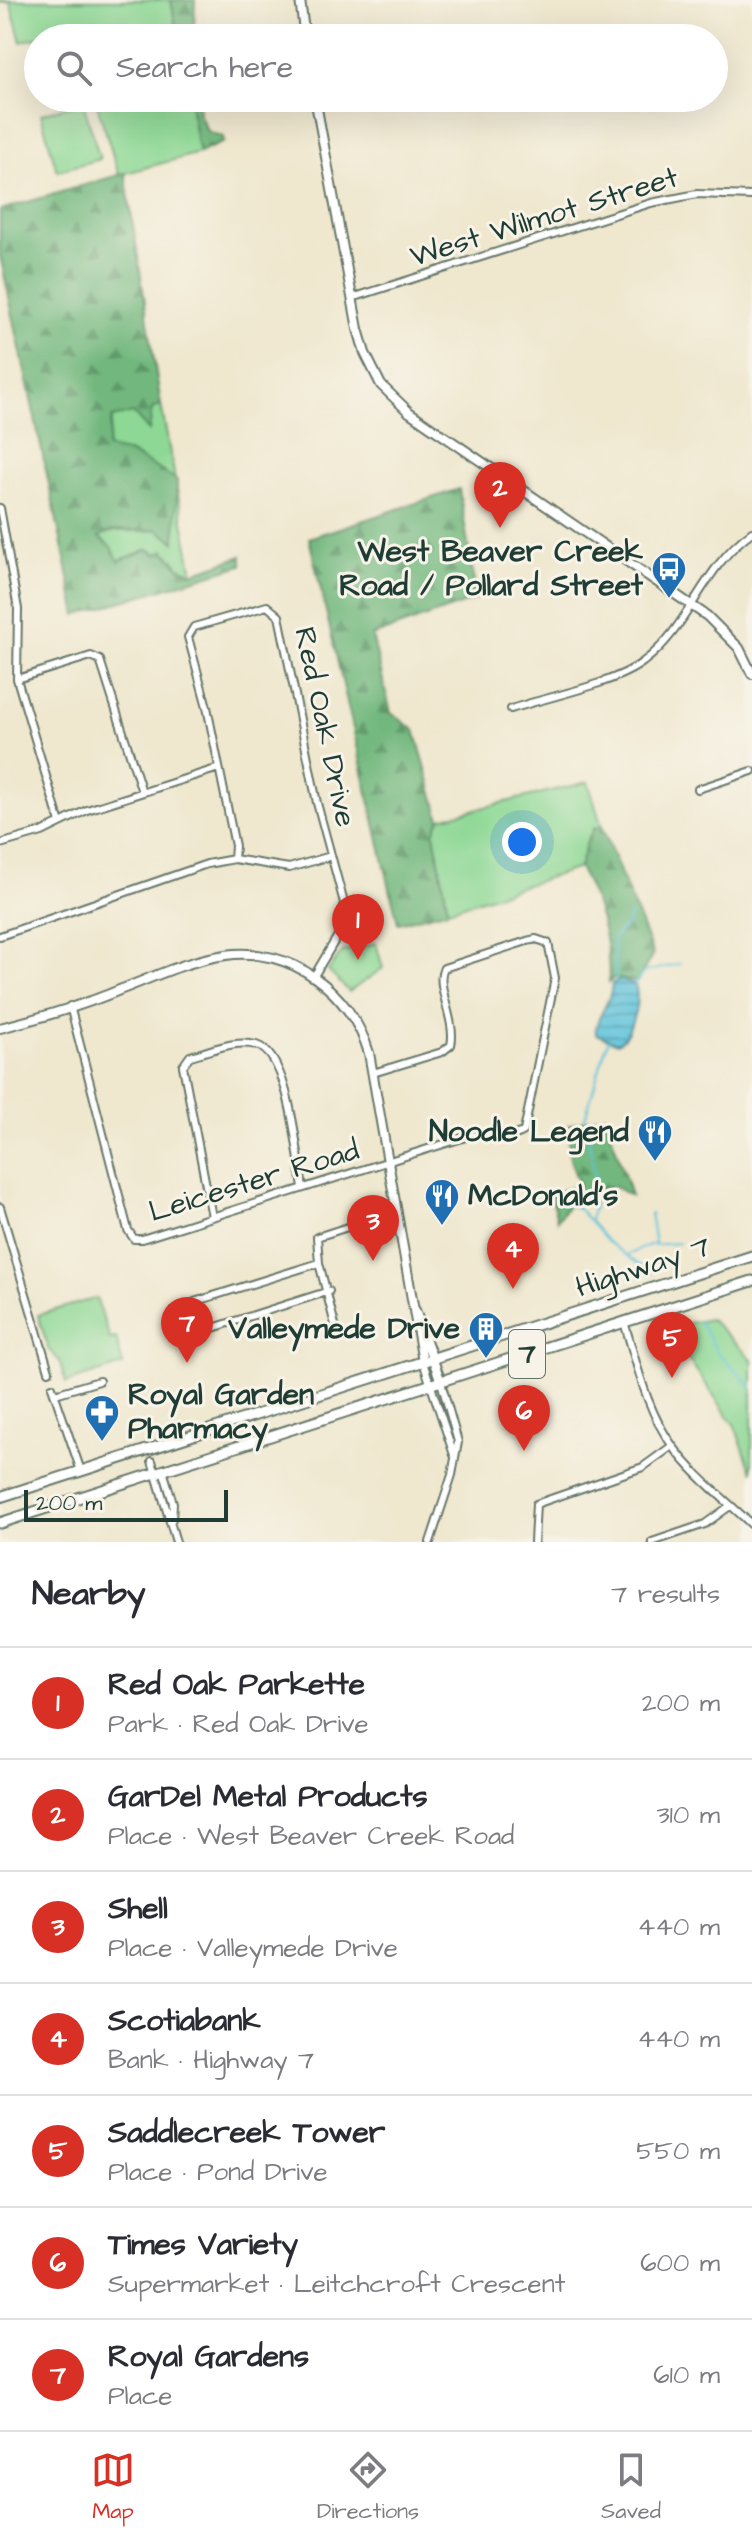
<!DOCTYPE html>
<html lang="en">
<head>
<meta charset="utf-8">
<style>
	body { margin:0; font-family:"Architects Daughter",sans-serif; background:#f2f2f3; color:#2b2b33 }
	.scale { position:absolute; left:24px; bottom:20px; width:204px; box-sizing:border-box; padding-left:8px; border:4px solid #1f3d34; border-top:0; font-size:22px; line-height:28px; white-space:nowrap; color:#1f3d34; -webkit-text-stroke:6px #f7f3e8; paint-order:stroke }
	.you { position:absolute; left:522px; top:842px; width:28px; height:28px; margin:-20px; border:6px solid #fff; border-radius:50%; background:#1a73e8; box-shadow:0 0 0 12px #1a73e833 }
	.badge { display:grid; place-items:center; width:52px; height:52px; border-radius:50%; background:#d93025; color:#fff; font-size:26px; font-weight:700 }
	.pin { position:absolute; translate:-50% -66px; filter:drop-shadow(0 2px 4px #0008) }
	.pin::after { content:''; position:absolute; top:42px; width:28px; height:24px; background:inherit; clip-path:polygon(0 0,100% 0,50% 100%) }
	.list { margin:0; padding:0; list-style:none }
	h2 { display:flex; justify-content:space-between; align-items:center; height:104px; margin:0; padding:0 32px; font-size:34px }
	h2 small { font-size:26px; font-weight:400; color:#7c7c81 }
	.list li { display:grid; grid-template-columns:52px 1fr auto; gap:24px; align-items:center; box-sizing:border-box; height:112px; padding:0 32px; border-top:2px solid #e1e1e2 }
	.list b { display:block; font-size:30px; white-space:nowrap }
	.list p { margin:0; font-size:26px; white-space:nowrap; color:#7c7c81 }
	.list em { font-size:26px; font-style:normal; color:#7c7c81 }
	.icon { flex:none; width:44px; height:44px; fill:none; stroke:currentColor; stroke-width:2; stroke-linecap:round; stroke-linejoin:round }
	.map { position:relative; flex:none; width:752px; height:1542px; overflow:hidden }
	.search { position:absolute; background:#fff; box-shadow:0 8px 32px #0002; left:24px; right:24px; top:24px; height:88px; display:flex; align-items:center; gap:20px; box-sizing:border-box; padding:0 28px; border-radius:44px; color:#7c7c81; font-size:30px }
	.sheet { height:888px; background:#fff }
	nav { display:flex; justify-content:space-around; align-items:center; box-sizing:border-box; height:112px; border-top:2px solid #e1e1e2; background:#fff; font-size:22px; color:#7c7c81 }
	nav a { display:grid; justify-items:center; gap:4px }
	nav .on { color:#d93025 }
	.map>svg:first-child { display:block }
	.green { fill:#8dd894; stroke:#568a64; stroke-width:2 }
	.forest { fill:url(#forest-firs); stroke:#487a59; stroke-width:2 }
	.water { fill:url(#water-rules); stroke:#3e8088; stroke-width:2 }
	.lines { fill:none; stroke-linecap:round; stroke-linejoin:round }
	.stream { stroke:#5ec3dc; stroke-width:2 }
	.street-casing { stroke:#68786a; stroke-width:10 }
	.secondary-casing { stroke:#68786a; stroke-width:12 }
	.primary-casing { stroke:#68786a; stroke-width:13 }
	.street { stroke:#fff; stroke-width:6 }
	.secondary { stroke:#fff; stroke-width:8 }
	.primary { stroke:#fff; stroke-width:9 }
	.labels { text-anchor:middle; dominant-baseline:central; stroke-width:6; stroke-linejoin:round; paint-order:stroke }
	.shield { fill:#f7f3e8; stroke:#60746a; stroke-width:2 }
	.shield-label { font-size:28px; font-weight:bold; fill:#1f3d34 }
	.street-label { font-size:30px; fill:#1f3d34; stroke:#f7f3e8 }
	.poi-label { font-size:30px; font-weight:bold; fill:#1f3d34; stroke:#f7f3e8; text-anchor:end }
</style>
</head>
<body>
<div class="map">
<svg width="752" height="1542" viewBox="0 0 752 1542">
	<defs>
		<pattern id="forest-firs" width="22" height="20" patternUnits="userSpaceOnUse" patternTransform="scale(2)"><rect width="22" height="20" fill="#72b87e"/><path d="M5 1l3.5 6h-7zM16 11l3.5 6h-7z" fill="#5d9768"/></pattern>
		<pattern id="water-rules" width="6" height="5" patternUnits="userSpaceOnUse" patternTransform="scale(2)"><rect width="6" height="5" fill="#5ec3dc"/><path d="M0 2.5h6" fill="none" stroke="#4da0b3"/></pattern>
	</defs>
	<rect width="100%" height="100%" fill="#f7f3e8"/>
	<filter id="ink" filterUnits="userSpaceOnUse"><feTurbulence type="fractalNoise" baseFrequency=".0125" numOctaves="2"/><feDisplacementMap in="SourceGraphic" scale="16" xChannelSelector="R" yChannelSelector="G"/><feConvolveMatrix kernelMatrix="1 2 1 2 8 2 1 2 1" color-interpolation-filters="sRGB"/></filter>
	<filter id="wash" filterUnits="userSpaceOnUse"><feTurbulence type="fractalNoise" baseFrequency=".006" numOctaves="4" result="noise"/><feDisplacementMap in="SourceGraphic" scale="32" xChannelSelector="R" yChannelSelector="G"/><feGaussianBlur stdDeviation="1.8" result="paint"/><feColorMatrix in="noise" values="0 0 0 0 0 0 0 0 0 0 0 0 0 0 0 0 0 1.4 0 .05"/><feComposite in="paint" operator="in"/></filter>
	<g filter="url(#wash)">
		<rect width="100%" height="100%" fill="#efe7ce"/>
		<path class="green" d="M 0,0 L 171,0 L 178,38 L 77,38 L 73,27 L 21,42 L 10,1 L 0,3 Z
			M 95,98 L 189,98 L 199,153 L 119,175 Z
			M 83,102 L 100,159 L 57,171 L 41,114 Z
			M 161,405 L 193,573 L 179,567 L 174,559 L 148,549 L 118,561 L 99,537 C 119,525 135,535 157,529 L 175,541 L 176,480 L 130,453 L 106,448 L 112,418 Z
			M 588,782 L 602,827 L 594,828 L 586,843 L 579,868 L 448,910 L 434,833 L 440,818 Z
			M 376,943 L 383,968 L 349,992 L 328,971 L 342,952 Z
			M 96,1298 L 110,1339 L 116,1338 L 123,1365 L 66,1383 L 59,1360 L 48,1349 L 38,1315 Z
			M 710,1319 L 752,1359 L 752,1472 L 735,1426 L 666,1327 Z"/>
		<path class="forest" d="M 171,0 L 195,0 L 194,38 L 178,38 Z
			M 189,98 L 198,98 L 199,113 L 207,131 L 223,137 L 224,142 L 199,153 Z
			M 125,173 L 161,405 L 152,409 L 149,431 L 133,413 L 112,418 L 107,448 L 130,453 L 177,480 L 175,542 L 157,529 C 136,535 118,524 99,537 L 111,547 L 119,561 L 148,549 L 156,555 L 164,550 L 179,567 L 193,573 L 242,556 L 242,565 L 77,615 L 0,255 L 0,210 Z
			M 459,489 L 477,599 L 372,636 L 391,713 L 415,730 L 440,818 L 434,833 L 448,910 L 398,923 L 309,538 Z
			M 602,827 L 653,954 L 637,982 L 613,978 L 609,982 C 609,942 599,903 579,868 L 586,844 L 594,828 Z
			M 605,1115 L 631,1196 L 613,1186 C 584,1193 573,1194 557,1221 L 551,1194 L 579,1185 L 570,1159 L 568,1125 Z"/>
		<path class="water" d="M 621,980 L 635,985 C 641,1000 631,1036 617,1043 L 596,1034 C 594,1018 612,1003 612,983 Z"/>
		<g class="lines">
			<path class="stream" d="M 616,980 L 613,938 L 627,925 L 630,915
				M 634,984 L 644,972 L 680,964
				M 588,1132 L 612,1117
				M 558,1202 L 578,1208 L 608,1242 L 652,1274
				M 650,1214 L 655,1244
				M 590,1219 L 598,1193 L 585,1118 L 608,1040
				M 628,1255 L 649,1245 L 679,1243
				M 699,1321 L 717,1352 L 752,1387"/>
		</g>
	</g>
	<g filter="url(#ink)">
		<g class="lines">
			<g class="street-casing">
				<path id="street" d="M 352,298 L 651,203 L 697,194 L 752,196
					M 0,508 L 18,609 L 17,679 L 60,823
					M 17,679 L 91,656 L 100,660 L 142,792
					M 511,709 C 547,697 615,684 643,662 C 690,628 701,568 752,532
					M 698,789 L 752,771
					M 0,844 L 42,832 L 87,810 L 219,768
					M 234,859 L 235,846 L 207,707 L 188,637 L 194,627 L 267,606 L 279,616 L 317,803 L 344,903 L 340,932 L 314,976
					M 0,936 L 207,864 L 234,859 L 289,868 L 331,856
					M 70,1006 L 128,1230 L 134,1239 L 142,1239 L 469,1136 C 487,1132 509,1141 524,1131 L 555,978 L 548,943 L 536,939 L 527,941 L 444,968 C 434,983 457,1022 451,1045 L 442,1052 L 373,1073
					M 0,1207 L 49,1371
					M 212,1217 L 183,1066 L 190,1056 C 211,1051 235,1039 256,1045 C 290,1054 297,1155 303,1187
					M 319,1263 L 335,1325
					M 194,1302 L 319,1263 L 317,1237 L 397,1211
					M 624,1322 C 637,1363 646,1410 672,1445 C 694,1476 725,1499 752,1525
					M 213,1328 L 329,1291
					M 423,1362 L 454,1455
					M 52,1387 L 81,1471
					M 55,1394 L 99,1381
					M 152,1461 L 176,1542
					M 163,1470 L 173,1503 L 172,1519
					M 430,1542 L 452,1475 L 458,1442 L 441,1382
					M 534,1542 L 536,1504 L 643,1467 L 672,1446
					M 652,1542 L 705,1524 L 730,1506"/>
			</g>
			<g class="secondary-casing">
				<path id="secondary" d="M 300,0 L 305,38
					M 315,98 L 358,329 L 365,353 L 381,385 L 409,412 L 707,616 L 739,648 L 752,674
					M 0,1028 C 40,1018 84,1005 122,989 C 156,976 189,960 226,955 C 291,946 351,992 369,1053 L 423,1362
					M 415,1310 L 441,1382"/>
			</g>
			<g class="primary-casing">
				<path id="primary" d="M 0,1497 L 752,1256
					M 0,1523 L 752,1281"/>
			</g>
			<use href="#street" class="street"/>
			<use href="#secondary" class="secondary"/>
			<use href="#primary" class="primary"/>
		</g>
	</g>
	<defs>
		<g id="bus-pin" transform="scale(1.8)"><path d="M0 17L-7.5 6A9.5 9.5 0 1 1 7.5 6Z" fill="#1f6fb2" stroke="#f7f3e8"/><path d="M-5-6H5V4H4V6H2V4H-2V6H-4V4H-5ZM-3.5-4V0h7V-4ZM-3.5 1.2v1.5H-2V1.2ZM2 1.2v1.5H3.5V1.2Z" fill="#fff"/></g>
		<g id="restaurant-pin" transform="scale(1.8)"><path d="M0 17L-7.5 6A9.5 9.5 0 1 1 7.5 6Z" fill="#1f6fb2" stroke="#f7f3e8"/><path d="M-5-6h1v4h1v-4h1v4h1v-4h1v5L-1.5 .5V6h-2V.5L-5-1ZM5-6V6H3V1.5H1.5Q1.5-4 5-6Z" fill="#fff"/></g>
		<g id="building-pin" transform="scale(1.8)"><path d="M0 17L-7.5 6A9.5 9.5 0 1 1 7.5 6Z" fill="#1f6fb2" stroke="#f7f3e8"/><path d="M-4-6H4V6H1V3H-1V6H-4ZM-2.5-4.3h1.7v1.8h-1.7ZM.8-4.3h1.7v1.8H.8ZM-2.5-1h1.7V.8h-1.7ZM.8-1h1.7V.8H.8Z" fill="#fff"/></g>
		<g id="pharmacy-pin" transform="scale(1.8)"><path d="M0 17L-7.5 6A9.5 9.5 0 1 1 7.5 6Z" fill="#1f6fb2" stroke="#f7f3e8"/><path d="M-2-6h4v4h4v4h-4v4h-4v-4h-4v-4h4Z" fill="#fff"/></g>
	</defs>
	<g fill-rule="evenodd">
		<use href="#bus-pin" x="669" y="569"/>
		<use href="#restaurant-pin" x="655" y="1132"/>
		<use href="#restaurant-pin" x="442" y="1196"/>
		<use href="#building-pin" x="486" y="1329"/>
		<use href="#pharmacy-pin" x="102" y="1412"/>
	</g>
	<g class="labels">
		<rect class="shield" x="509" y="1330" width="36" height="48" rx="6"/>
		<g class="shield-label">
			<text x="527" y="1354">7</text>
		</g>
		<g class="street-label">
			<text transform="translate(544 217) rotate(-17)">West Wilmot Street</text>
			<text transform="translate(325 727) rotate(78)">Red Oak Drive</text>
			<text transform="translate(254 1181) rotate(-17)">Leicester Road</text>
			<text transform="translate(643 1267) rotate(-18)">Highway 7</text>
		</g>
		<g class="poi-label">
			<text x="643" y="552">West Beaver Creek<tspan x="643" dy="34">Road / Pollard Street</tspan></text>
			<text x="629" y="1132">Noodle Legend</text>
			<text x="468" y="1196" text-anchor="start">McDonald's</text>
			<text x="460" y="1329">Valleymede Drive</text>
			<text x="128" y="1395" text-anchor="start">Royal Garden<tspan x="128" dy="34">Pharmacy</tspan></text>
		</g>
	</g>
</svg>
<div class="scale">200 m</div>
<div class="you"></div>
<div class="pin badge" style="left:358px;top:960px">1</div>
<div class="pin badge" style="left:500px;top:528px">2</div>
<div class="pin badge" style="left:373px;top:1261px">3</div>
<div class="pin badge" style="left:513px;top:1289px">4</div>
<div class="pin badge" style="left:672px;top:1378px">5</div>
<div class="pin badge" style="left:524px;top:1451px">6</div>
<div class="pin badge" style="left:187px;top:1363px">7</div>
<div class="search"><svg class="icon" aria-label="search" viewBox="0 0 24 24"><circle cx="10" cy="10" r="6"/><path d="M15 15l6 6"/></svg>Search here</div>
</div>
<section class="sheet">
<h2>Nearby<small>7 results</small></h2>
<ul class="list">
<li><span class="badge">1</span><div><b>Red Oak Parkette</b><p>Park · Red Oak Drive</p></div><em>200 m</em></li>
<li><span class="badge">2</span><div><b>GarDel Metal Products</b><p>Place · West Beaver Creek Road</p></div><em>310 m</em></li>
<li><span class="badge">3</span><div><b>Shell</b><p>Place · Valleymede Drive</p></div><em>440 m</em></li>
<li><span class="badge">4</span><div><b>Scotiabank</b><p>Bank · Highway 7</p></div><em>440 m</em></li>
<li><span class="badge">5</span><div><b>Saddlecreek Tower</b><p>Place · Pond Drive</p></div><em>550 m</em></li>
<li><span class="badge">6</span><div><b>Times Variety</b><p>Supermarket · Leitchcroft Crescent</p></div><em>600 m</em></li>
<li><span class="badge">7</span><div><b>Royal Gardens</b><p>Place</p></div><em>610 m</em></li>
</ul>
</section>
<nav>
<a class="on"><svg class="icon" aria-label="map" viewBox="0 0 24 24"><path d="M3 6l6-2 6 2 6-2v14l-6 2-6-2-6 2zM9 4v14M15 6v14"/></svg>Map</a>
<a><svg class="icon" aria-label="directions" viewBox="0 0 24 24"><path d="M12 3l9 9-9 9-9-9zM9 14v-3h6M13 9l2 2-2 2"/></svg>Directions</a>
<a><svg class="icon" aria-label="saved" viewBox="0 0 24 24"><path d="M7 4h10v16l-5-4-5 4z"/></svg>Saved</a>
</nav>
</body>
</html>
